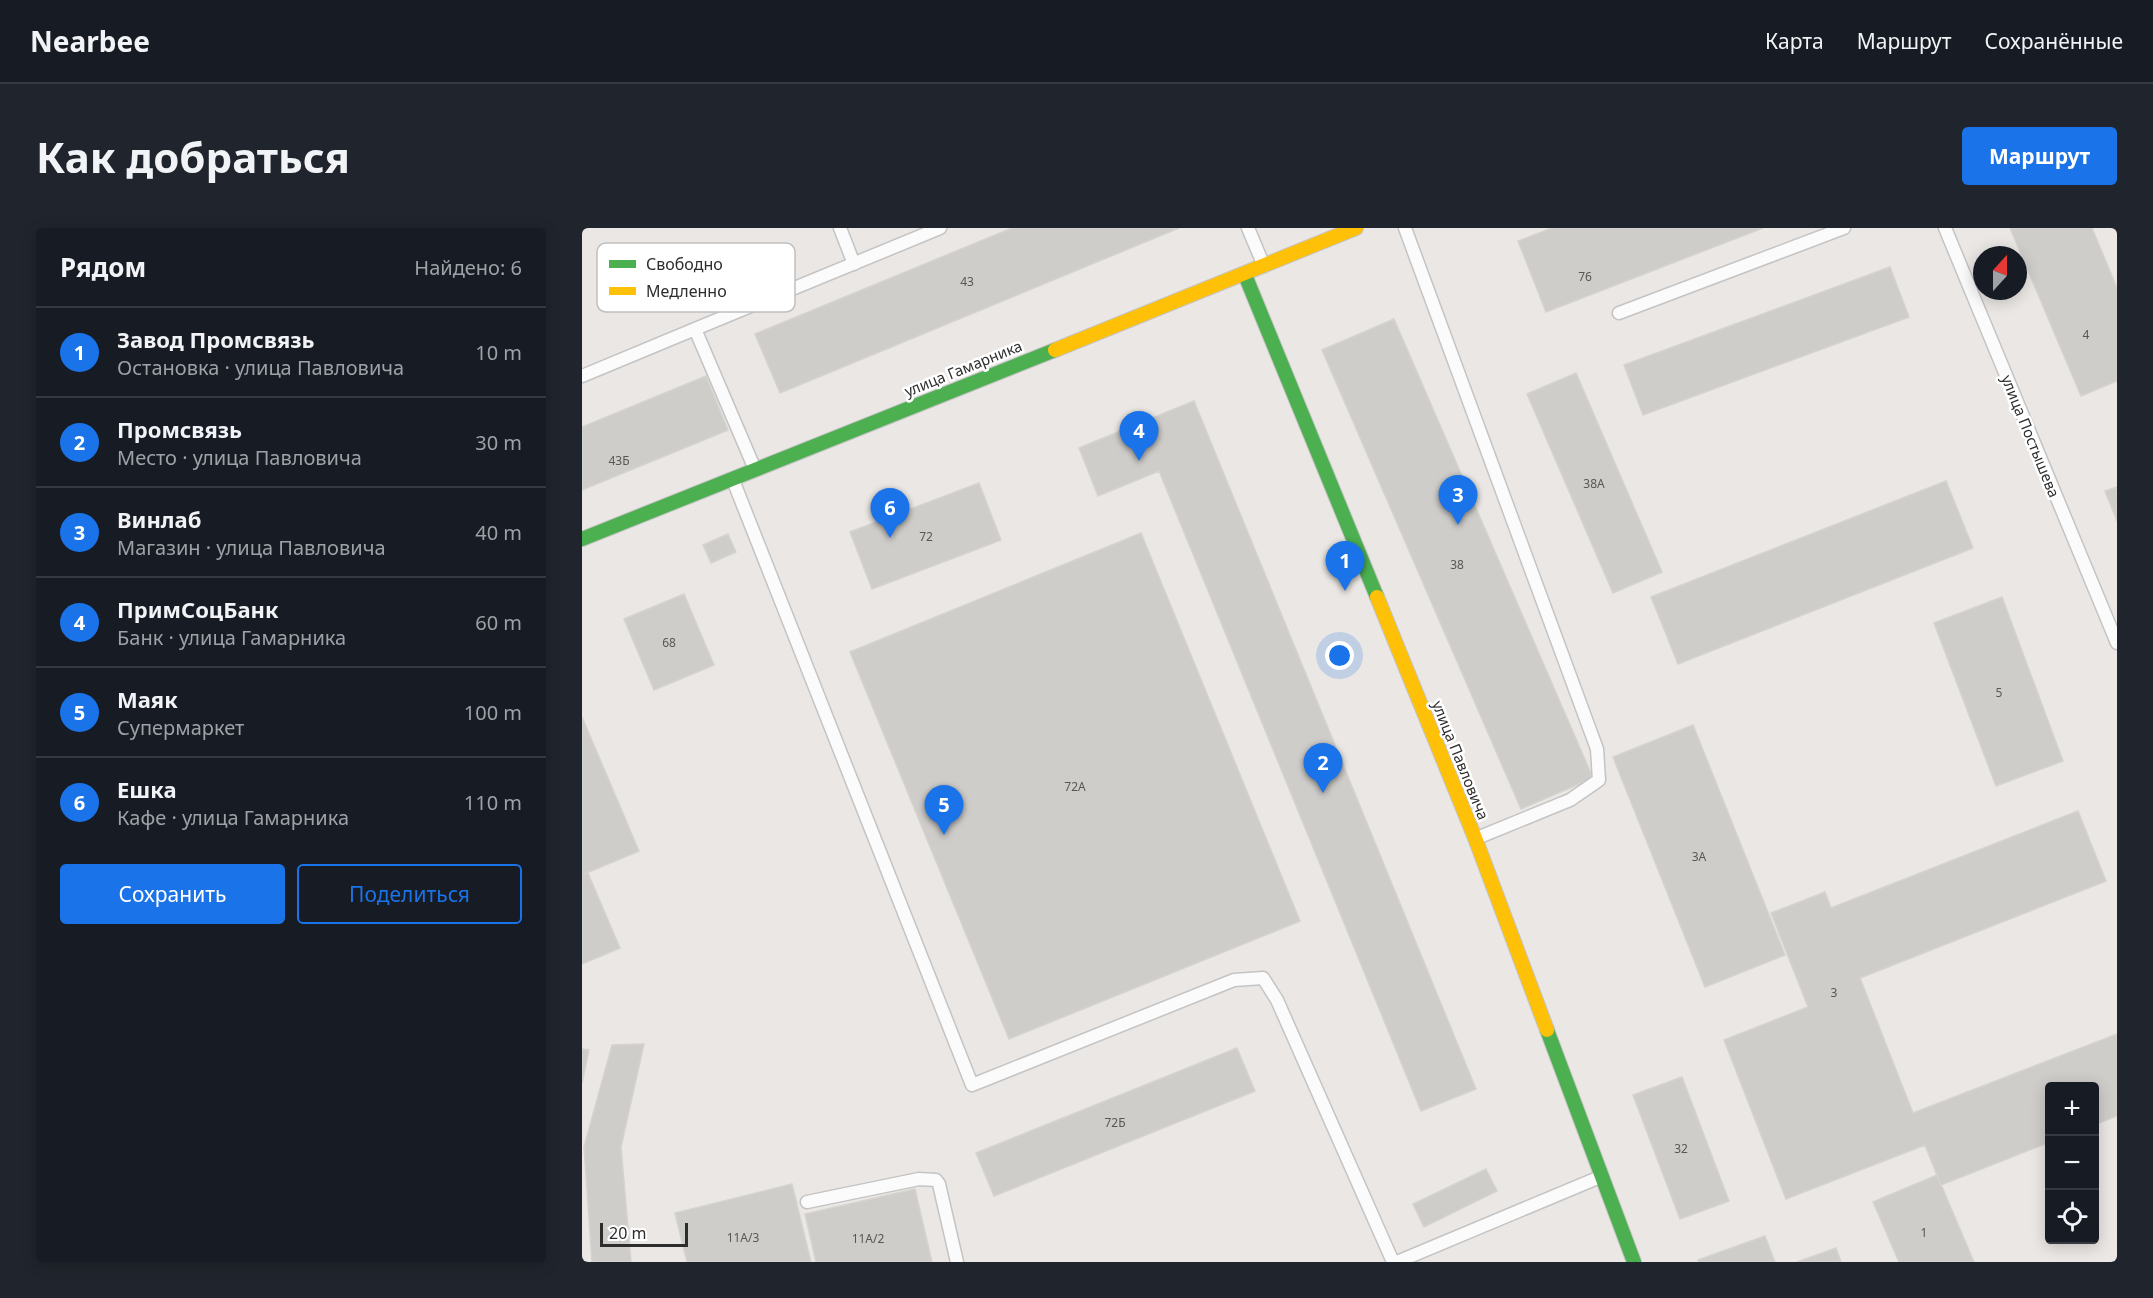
<!DOCTYPE html>
<html lang="ru">
<head>
<meta charset="utf-8">
<style>
	body { margin:0; font-family:"Noto Sans",sans-serif; background:#20242c; color:#f1f3f6 }
	.controls { position:absolute; right:18px; bottom:18px; display:grid; overflow:hidden; border-radius:6px; box-shadow:0 3px 15px #0003 }
	.controls button { width:54px; height:54px; display:grid; place-items:center; padding:0; border:0; border-bottom:2px solid #363941; background:#171b24; color:#f1f3f6; font:30px sans-serif }
	.compass { position:absolute; left:1391px; top:18px; width:54px; height:54px; border-radius:50%; background:#171b24; box-shadow:0 3px 15px #0003; rotate:21deg }
	.scale { position:absolute; left:18px; bottom:15px; width:88px; box-sizing:border-box; padding-left:6px; border:3px solid #2d2d2d; border-top:0; font-size:16px; line-height:21px; white-space:nowrap; color:#2d2d2d; -webkit-text-stroke:4px #fff; paint-order:stroke }
	.you { position:absolute; left:758px; top:428px; width:21px; height:21px; margin:-15px; border:4px solid #fff; border-radius:50%; background:#1a73e8; box-shadow:0 0 0 9px #1a73e833 }
	.badge { display:grid; place-items:center; width:39px; height:39px; border-radius:50%; background:#1a73e8; color:#fff; font-size:20px; font-weight:700 }
	.pin { position:absolute; translate:-50% -50px; filter:drop-shadow(0 2px 3px #0008) }
	.pin::after { content:''; position:absolute; top:32px; width:21px; height:18px; background:inherit; clip-path:polygon(0 0,100% 0,50% 100%) }
	.list { margin:0; padding:0; list-style:none }
	h2 { display:flex; justify-content:space-between; align-items:center; height:78px; margin:0; padding:0 24px; font-size:26px }
	h2 small { font-size:20px; font-weight:400; color:#9ea1a6 }
	.list li { display:grid; grid-template-columns:39px 1fr auto; gap:18px; align-items:center; box-sizing:border-box; height:90px; padding:0 24px; border-top:2px solid #363941 }
	.list b { display:block; font-size:22px; white-space:nowrap }
	.list p { margin:0; font-size:20px; white-space:nowrap; color:#9ea1a6 }
	.list em { font-size:20px; font-style:normal; color:#9ea1a6 }
	.actions { display:flex; gap:12px; padding:18px 24px }
	.actions a { flex:1; padding:14px 0; border:2px solid #1a73e8; border-radius:6px; text-align:center; font-size:21px; color:#1a73e8 }
	.actions .main { background:#1a73e8; color:#fff }
	.icon { flex:none; width:33px; height:33px; fill:none; stroke:currentColor; stroke-width:2; stroke-linecap:round; stroke-linejoin:round }
	.map { position:relative; flex:none; width:1535px; height:1034px; overflow:hidden; border-radius:6px }
	header { display:flex; align-items:center; gap:36px; box-sizing:border-box; height:84px; padding:0 30px; background:#171b24; border-bottom:2px solid #363941 }
	header strong { font-size:28px }
	nav { display:flex; gap:33px; margin-inline-start:auto; font-size:21px }
	.intro { display:flex; align-items:center; justify-content:space-between; box-sizing:border-box; height:144px; padding:0 36px }
	h1 { margin:0; font-size:42px }
	.button { padding:15px 27px; border-radius:6px; background:#1a73e8; color:#fff; font-size:21px; font-weight:700 }
	main { display:flex; gap:36px; padding:0 36px }
	aside { flex:1; background:#171b24; border-radius:6px; box-shadow:0 3px 15px #0003 }
	.map>svg:first-child { display:block }
	.building { fill:#cfcdca; stroke:#d5d3d0; stroke-width:1.5 }
	.lines { fill:none; stroke-linecap:round; stroke-linejoin:round }
	.lane-casing { stroke:#c4c4c4; stroke-width:15 }
	.fast-casing { stroke:#c4c4c4; stroke-width:16 }
	.slow-casing { stroke:#c4c4c4; stroke-width:16 }
	.lane { stroke:#fcfbfb; stroke-width:12 }
	.fast { stroke:#4caf50; stroke-width:14 }
	.slow { stroke:#ffc107; stroke-width:14 }
	.labels { text-anchor:middle; dominant-baseline:central; stroke-width:5; stroke-linejoin:round; paint-order:stroke }
	.number-label { font-size:12px; fill:#575756 }
	.street-label { font-size:15px; fill:#2d2d2d; stroke:#fff }
	.key { fill:#fff; stroke:#c0c0c0; stroke-width:1.5 }
	.key-label { font-size:16px; fill:#2d2d2d }
</style>
</head>
<body>
<header>
<strong>Nearbee</strong>
<nav><a>Карта</a><a>Маршрут</a><a>Сохранённые</a></nav>
</header>
<div class="intro"><h1>Как добраться</h1><a class="button">Маршрут</a></div>
<main>
<aside>
<h2>Рядом<small>Найдено: 6</small></h2>
<ul class="list">
<li><span class="badge">1</span><div><b>Завод Промсвязь</b><p>Остановка · улица Павловича</p></div><em>10 m</em></li>
<li><span class="badge">2</span><div><b>Промсвязь</b><p>Место · улица Павловича</p></div><em>30 m</em></li>
<li><span class="badge">3</span><div><b>Винлаб</b><p>Магазин · улица Павловича</p></div><em>40 m</em></li>
<li><span class="badge">4</span><div><b>ПримСоцБанк</b><p>Банк · улица Гамарника</p></div><em>60 m</em></li>
<li><span class="badge">5</span><div><b>Маяк</b><p>Супермаркет</p></div><em>100 m</em></li>
<li><span class="badge">6</span><div><b>Ешка</b><p>Кафе · улица Гамарника</p></div><em>110 m</em></li>
</ul>
<div class="actions"><a class="main">Сохранить</a><a>Поделиться</a></div>
</aside>
<div class="map">
<svg width="1535" height="1034" viewBox="0 0 1535 1034">
	<rect width="100%" height="100%" fill="#eae7e4"/>
	<path class="building" d="M 430,0 L 597,0 L 198,165 L 173,106 Z
		M 970,0 L 1181,0 L 964,84 L 936,13 Z
		M 1428,0 L 1510,0 L 1535,60 L 1535,153 L 1499,168 Z
		M 1308,39 L 1327,89 L 1061,187 L 1042,137 Z
		M 812,91 L 1011,550 L 939,581 L 740,122 Z
		M 994,145 L 1080,344 L 1031,365 L 945,166 Z
		M 124,148 L 146,202 L 0,262 L 0,199 Z
		M 612,173 L 894,861 L 839,883 L 577,243 L 516,268 L 497,220 Z
		M 1364,253 L 1391,320 L 1096,436 L 1069,369 Z
		M 397,255 L 419,312 L 290,361 L 268,304 Z
		M 1535,259 L 1535,293 L 1523,263 Z
		M 559,305 L 718,693 L 427,811 L 268,424 Z
		M 146,306 L 154,324 L 129,335 L 121,317 Z
		M 102,366 L 132,437 L 72,462 L 42,391 Z
		M 1420,369 L 1481,533 L 1414,558 L 1352,395 Z
		M 0,489 L 57,623 L 0,647 Z
		M 1111,497 L 1203,727 L 1123,759 L 1031,529 Z
		M 1496,583 L 1524,653 L 1278,750 L 1331,885 L 1535,806 L 1535,888 L 1512,897 L 1512,858 L 1468,858 L 1468,914 L 1359,957 L 1343,917 L 1204,971 L 1142,812 L 1226,779 L 1189,685 L 1243,664 L 1249,680 Z
		M 6,645 L 38,720 L 0,736 L 0,647 Z
		M 62,816 L 39,919 L 49,1034 L 10,1034 L 2,919 L 30,817 Z
		M 655,820 L 673,863 L 412,968 L 394,925 Z
		M 0,821 L 7,822 L 0,855 Z
		M 1100,849 L 1147,973 L 1098,991 L 1051,867 Z
		M 904,941 L 915,963 L 842,999 L 831,976 Z
		M 1355,947 L 1392,1034 L 1317,1034 L 1291,974 Z
		M 210,956 L 229,1034 L 105,1034 L 93,985 Z
		M 333,961 L 350,1034 L 234,1034 L 223,986 Z
		M 1183,1008 L 1193,1034 L 1117,1034 L 1116,1032 Z
		M 1254,1020 L 1259,1034 L 1215,1034 Z"/>
	<g class="lines">
		<g class="lane-casing">
			<path id="lane" d="M 258,0 L 272,36
				M 666,0 L 682,38
				M 823,0 L 1015,521 L 1017,552 L 988,572 L 895,610
				M 1363,0 L 1535,415
				M 1037,85 L 1262,0
				M 113,101 L 358,0
				M 0,148 L 113,101 L 172,239
				M 151,252 L 390,857 L 652,752 L 681,750 L 695,772 L 811,1034
				M 225,974 L 337,951 L 354,952 L 357,956 L 375,1034
				M 815,1034 L 1018,949"/>
		</g>
		<g class="fast-casing">
			<path id="fast" d="M 663,47 L 795,369
				M 0,311 L 473,122
				M 965,802 L 1052,1034"/>
		</g>
		<g class="slow-casing">
			<path id="slow" d="M 473,122 L 774,0
				M 795,369 L 893,610 L 965,802"/>
		</g>
		<use href="#lane" class="lane"/>
		<use href="#fast" class="fast"/>
		<use href="#slow" class="slow"/>
	</g>
	<g class="labels">
		<g class="number-label">
			<text x="1003" y="48">76</text>
			<text x="385" y="53">43</text>
			<text x="1504" y="106">4</text>
			<text x="37" y="232">43Б</text>
			<text x="1012" y="255">38А</text>
			<text x="344" y="308">72</text>
			<text x="875" y="336">38</text>
			<text x="87" y="414">68</text>
			<text x="1417" y="464">5</text>
			<text x="493" y="558">72А</text>
			<text x="1117" y="628">3А</text>
			<text x="1252" y="764">3</text>
			<text x="533" y="894">72Б</text>
			<text x="1099" y="920">32</text>
			<text x="1342" y="1004">1</text>
			<text x="161" y="1009">11А/3</text>
			<text x="286" y="1010">11А/2</text>
		</g>
		<g class="street-label">
			<text transform="translate(381 140) rotate(-22)">улица Гамарника</text>
			<text transform="translate(1449 208) rotate(68)">улица Постышева</text>
			<text transform="translate(879 532) rotate(68)">улица Павловича</text>
		</g>
	</g>
	<rect x="15" y="15" width="198" height="69" rx="9" class="key"/>
	<rect x="27" y="32" width="27" height="8" fill="#4caf50"/>
	<rect x="27" y="59" width="27" height="8" fill="#ffc107"/>
	<g class="key-label">
		<text x="64" y="42">Свободно</text>
		<text x="64" y="69">Медленно</text>
	</g>
</svg>
<div class="controls">
<button>+</button>
<button>−</button>
<button><svg class="icon" aria-label="locate" viewBox="0 0 24 24"><circle cx="12" cy="12" r="6"/><path d="M12 2v4M12 18v4M2 12h4M18 12h4"/></svg></button>
</div>
<svg class="compass" viewBox="-18 -18 36 36"><path d="M0-13l5 13h-10z" fill="#e53935"/><path d="M0 13l5-13h-10z" fill="#9ea1a6"/></svg>
<div class="scale">20 m</div>
<div class="you"></div>
<div class="pin badge" style="left:763px;top:363px">1</div>
<div class="pin badge" style="left:741px;top:565px">2</div>
<div class="pin badge" style="left:876px;top:297px">3</div>
<div class="pin badge" style="left:557px;top:233px">4</div>
<div class="pin badge" style="left:362px;top:607px">5</div>
<div class="pin badge" style="left:308px;top:310px">6</div>
</div>
</main>
</body>
</html>
